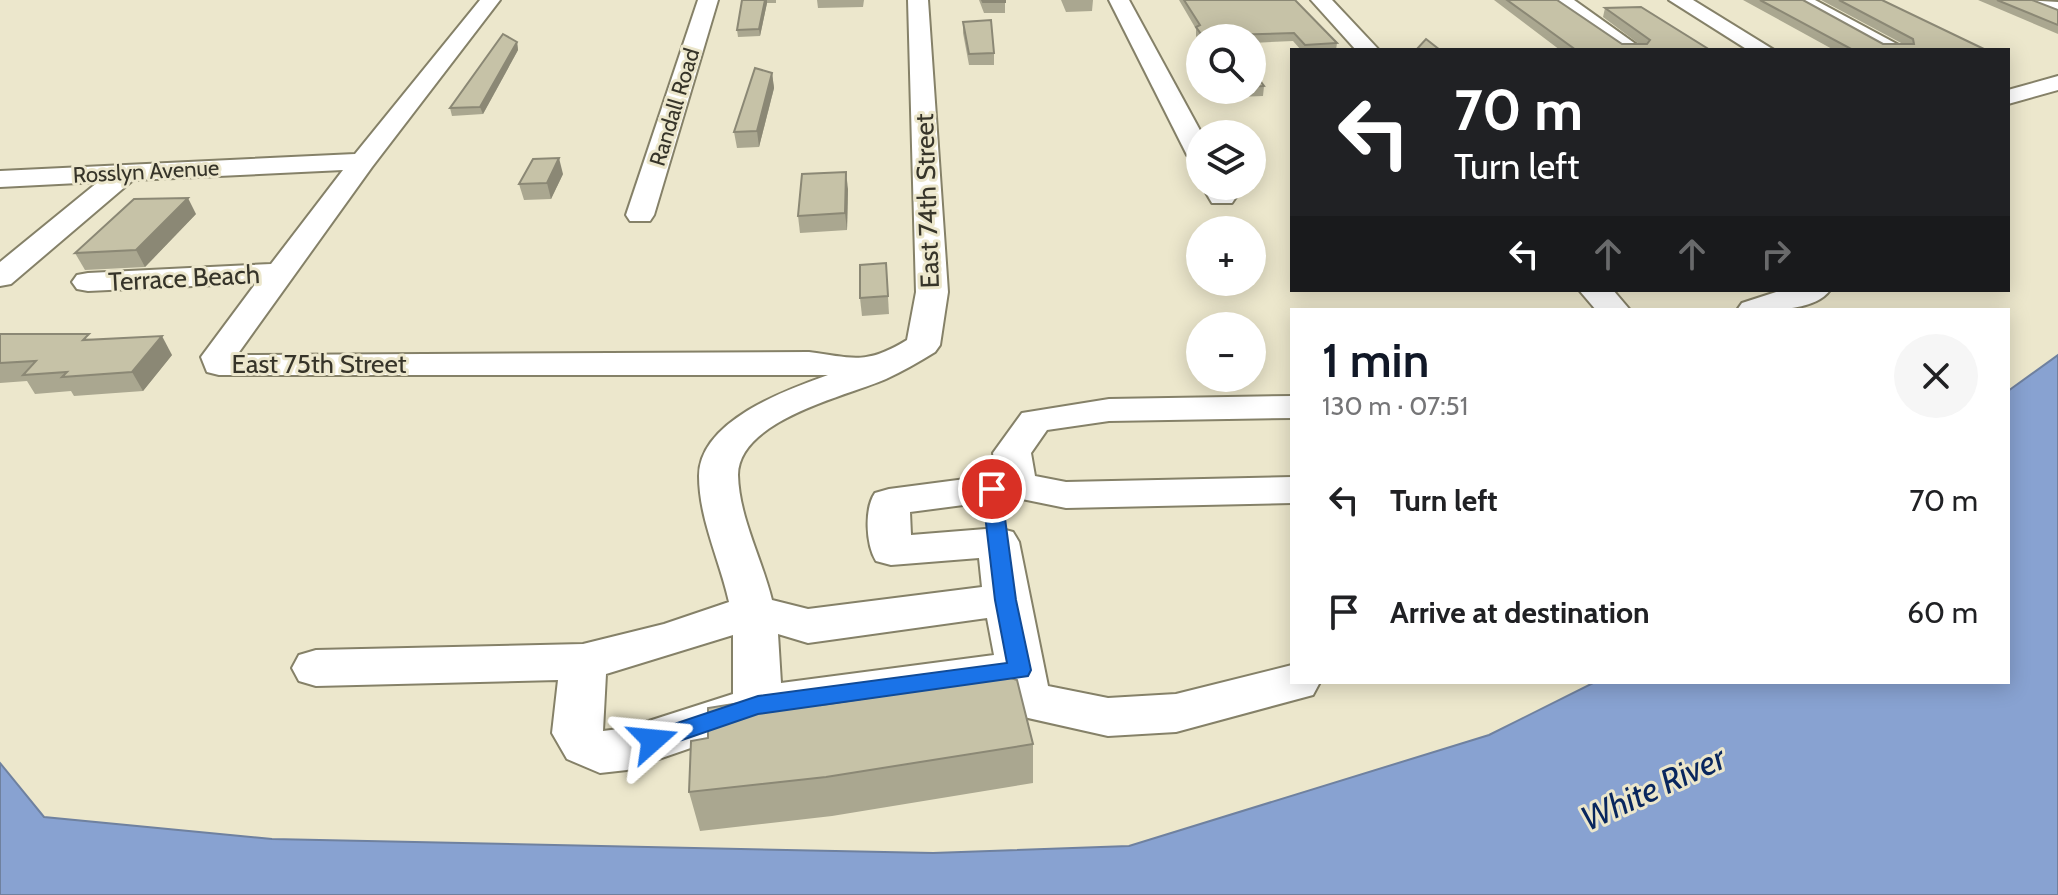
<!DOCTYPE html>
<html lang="en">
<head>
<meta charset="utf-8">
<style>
	:root { --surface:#fff; --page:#f6f6f6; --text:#202124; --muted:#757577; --accent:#111827 }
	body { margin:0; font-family:Cabin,sans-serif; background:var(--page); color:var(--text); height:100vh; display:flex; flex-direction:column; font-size:30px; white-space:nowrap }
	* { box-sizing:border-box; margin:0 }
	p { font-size:26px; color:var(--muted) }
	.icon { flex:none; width:44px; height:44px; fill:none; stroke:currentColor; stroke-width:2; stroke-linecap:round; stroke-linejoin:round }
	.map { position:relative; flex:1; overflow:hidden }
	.side { position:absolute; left:1290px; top:308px; width:720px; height:376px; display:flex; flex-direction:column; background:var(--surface); border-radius:0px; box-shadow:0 4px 20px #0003 }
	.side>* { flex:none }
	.guide { position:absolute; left:1290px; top:48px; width:720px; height:244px; border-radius:0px; box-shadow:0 4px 20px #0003; background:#202124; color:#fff; overflow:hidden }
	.fabs { position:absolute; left:1186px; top:24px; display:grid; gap:16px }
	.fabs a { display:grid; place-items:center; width:80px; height:80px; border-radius:50%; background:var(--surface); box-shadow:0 4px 20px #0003; font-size:40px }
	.pin { position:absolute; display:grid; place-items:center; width:68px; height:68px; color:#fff; margin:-34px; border:4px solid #fff; border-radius:50%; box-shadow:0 2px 8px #0007 }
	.me { position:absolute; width:88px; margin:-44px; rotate:72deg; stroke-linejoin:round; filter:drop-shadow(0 0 6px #0008) }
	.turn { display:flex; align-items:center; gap:28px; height:168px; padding:0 32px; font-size:36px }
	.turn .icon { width:104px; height:104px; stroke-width:2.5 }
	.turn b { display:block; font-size:56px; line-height:68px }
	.lanes { display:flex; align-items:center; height:76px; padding:0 32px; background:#0003; justify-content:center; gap:40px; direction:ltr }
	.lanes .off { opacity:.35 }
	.round { display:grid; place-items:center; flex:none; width:84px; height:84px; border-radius:42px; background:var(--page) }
	.summary { display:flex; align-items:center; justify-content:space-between; height:136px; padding:0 32px }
	h1 { font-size:48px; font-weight:600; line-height:60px; color:var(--accent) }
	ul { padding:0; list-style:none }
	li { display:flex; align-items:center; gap:24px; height:112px; padding:0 32px }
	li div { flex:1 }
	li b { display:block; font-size:30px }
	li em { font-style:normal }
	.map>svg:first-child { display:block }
</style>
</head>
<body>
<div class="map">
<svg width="2058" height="895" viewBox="0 0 2058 895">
	<rect width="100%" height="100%" fill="#ece7cc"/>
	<polygon fill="#88a2d1" stroke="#6f819f" stroke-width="2" points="2058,355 2058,895 0,895 0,763 44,817 272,839 933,853 1129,846 1489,735 1595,682 2008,682 2008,391"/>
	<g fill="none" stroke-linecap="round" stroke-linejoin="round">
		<defs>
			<g id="minor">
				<path d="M480 0H500L372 167 237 355 809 352C854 358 866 365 907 340L916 292 908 0H928L948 292 940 345 935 352C919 362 903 371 886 379 847 396 738 420 738 475 739 517 762 559 772 600L808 609 982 587 979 558 891 565 876 561C866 545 864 509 875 493L889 489 996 475 993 453 1022 413 1109 399 1292 396V418L1109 421 1047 430 1031 453 1035 476 1066 482 1292 477V503L1066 508 1017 498 910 512 911 535 998 528 1013 532 1019 542 1048 686 1108 698 1176 694 1292 665V682H1320L1313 695 1176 732 1108 736 1010 714 1001 691 760 724 627 770 600 773 567 759 552 733 558 680 316 686 299 681 292 668 299 655 316 650 583 644 664 624 729 602C720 561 699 519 699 476 699 421 786 390 828 375H219L207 372 201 357 256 283 88 291 77 289 72 282 77 275 88 273 271 264 343 170 133 180 11 284 0 286V262L98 182 0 187V171L355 154ZM987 618 994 655 781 683 778 634 808 643ZM733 635V694L627 728 603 731 606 674Z"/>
				<polygon points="698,0 718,0 654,215 650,221 630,221 626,215"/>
				<polygon points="1109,0 1129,0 1202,134 1200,163 1187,155"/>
				<polygon points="1311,0 1332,0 1379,50 1356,50"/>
				<polygon points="1551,0 1574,0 1644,50 1619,50"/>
				<polygon points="1669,0 1693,0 1774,50 1748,50"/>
				<polygon points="1790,0 1815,0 1908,50 1881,50"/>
				<polygon points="2026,0 2058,2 2058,15 2029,4"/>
				<polygon points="2058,76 2058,90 2008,104 2008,90"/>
				<polygon points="1202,186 1230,186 1236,197 1232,203 1212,203"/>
				<polygon points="1579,290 1613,290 1630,310 1596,310"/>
				<path d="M1782 290H1830C1814 313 1762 310 1737 310L1742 303Z"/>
			</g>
		</defs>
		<use href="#minor" stroke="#858168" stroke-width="4"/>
		<use href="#minor" fill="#fff" fill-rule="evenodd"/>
	</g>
	<g fill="#aaa790">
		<polygon points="742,0 776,0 776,3 767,3 760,36 738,37 737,30"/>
		<polygon points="817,0 864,0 863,7 818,8"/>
		<polygon points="979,0 1005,0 1005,13 984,13"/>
		<polygon points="1061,0 1093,0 1092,11 1066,12"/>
		<polygon points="1179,0 1295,0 1337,43 1336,50 1301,50 1293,41 1252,43 1252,38 1200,38 1200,42 1196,36 1196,29"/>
		<polygon points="1494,0 1557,0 1622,44 1639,44 1603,17 1605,8 1710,50 1560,50"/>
		<polygon points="1743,0 1803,0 1883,44 1903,44 1821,0 1882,0 1986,50 1834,50"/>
		<polygon points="1978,0 2032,0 2058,10 2058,34"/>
		<polygon points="963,22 994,53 994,65 969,65 963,33"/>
		<polygon points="517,42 518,50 483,114 452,116 450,108"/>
		<polygon points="1252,70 1264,86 1263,96 1237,97 1233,90 1252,90"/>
		<polygon points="772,73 774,88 759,147 737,148 734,132"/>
		<polygon points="563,174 551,199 524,200 519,184"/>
		<polygon points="848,189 847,230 800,233 798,216"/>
		<polygon points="196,214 145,267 85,270 75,253"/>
		<polygon points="886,263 889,314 862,316 860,298"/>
		<polygon points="0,334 92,339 172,355 143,391 74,396 71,391 35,394 27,381 0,383"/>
		<polygon points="820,690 823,705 1033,744 1033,783 832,816 700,831 689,792 708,738"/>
	</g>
	<g fill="#8b8875">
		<polygon points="765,0 767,0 767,3 760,36 759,29"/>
		<polygon points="517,42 518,50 483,114 480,107"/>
		<polygon points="772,73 774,88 759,147 757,131"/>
		<polygon points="559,158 563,174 551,199 547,183"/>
		<polygon points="846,172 848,189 847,230 845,213"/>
		<polygon points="188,198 196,214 145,267 136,250"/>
		<polygon points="162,336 172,355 143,391 132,372"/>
	</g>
	<g fill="#c6c2a7" stroke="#8b8875" stroke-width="2">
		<polygon points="742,0 765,0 759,29 737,30"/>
		<polygon points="982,0 1005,0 1005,2 983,2"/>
		<polygon points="1184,0 1295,0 1337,43 1305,45 1294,33 1226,35 1228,38 1204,38 1196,27 1200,25"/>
		<polygon points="1507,0 1557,0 1622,44 1647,44 1650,40 1605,8 1641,7 1710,50 1576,50"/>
		<polygon points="1760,0 1803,0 1883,44 1914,44 1913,39 1839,0 1882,0 1986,50 1853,50"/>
		<polygon points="1997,0 2032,0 2058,10 2058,25"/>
		<polygon points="991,20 994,53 969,54 963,22"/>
		<polygon points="503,34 517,42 480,107 450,108"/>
		<polygon points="1426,39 1440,50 1416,50"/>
		<polygon points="755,68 772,73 757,131 734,132"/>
		<polygon points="1252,70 1264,86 1252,87"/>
		<polygon points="559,158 547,183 519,184 533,159"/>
		<polygon points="846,172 845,213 798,216 802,174"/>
		<polygon points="188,198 136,250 75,253 134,199"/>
		<polygon points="886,263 888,296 860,298 860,265"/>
		<polygon points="0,334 89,334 83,340 162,336 132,372 62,377 67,372 23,375 36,361 0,363"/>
		<polygon points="1008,677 1017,680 1033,744 826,777 689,792 691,741 708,738 708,708 820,690 821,705"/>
	</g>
	<polygon fill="#1a73e8" stroke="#114b97" stroke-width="2" points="992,482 1001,489 1016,600 1031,670 1028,676 758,714 653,750 644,747 641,740 644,734 758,696 1007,663 995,600 982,489"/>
	<g text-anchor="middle" stroke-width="6" stroke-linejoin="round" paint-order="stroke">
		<g font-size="22" fill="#363429" stroke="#ece7cc">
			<text transform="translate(674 107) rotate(-73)" y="8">Randall Road</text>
			<text transform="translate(146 171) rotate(-3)" y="8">Rosslyn Avenue</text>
		</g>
		<g font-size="26" fill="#363429" stroke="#ece7cc">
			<text transform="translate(927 201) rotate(-92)" y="9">East 74th Street</text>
			<text transform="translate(184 278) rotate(-3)" y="9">Terrace Beach</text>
			<text x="319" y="373">East 75th Street</text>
		</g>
		<g font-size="34" font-style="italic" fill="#08265d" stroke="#ece7cc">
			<text transform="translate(1653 788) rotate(-25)" y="12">White River</text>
		</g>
	</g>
</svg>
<div class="fabs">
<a><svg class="icon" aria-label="search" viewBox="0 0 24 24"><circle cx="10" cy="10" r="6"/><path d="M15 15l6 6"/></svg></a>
<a><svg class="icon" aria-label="layers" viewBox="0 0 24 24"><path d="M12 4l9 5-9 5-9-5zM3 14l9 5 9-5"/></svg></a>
<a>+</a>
<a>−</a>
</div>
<div class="pin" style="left:992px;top:489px;background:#d93025"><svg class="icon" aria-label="arrive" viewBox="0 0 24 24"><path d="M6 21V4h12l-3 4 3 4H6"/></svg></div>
<svg class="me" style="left:653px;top:740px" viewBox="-20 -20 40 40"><path d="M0-17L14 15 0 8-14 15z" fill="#1a73e8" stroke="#fff" stroke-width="4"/></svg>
<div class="guide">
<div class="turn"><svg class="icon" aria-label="left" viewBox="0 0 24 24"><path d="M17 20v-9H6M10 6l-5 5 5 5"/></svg><div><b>70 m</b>Turn left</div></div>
<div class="lanes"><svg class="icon" aria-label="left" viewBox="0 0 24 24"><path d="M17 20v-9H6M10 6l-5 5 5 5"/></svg><svg class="icon off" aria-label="ahead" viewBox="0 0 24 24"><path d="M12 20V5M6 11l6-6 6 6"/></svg><svg class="icon off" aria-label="ahead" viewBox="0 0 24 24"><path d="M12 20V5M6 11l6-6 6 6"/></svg><svg class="icon off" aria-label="right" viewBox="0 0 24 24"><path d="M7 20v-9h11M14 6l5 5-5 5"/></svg></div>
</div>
<section class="side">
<div class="summary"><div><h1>1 min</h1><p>130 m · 07:51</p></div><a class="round"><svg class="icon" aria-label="close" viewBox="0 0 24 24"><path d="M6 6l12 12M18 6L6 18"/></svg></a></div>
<ul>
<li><svg class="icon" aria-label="left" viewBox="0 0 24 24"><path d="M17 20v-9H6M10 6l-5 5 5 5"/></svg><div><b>Turn left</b></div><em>70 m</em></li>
<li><svg class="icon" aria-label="arrive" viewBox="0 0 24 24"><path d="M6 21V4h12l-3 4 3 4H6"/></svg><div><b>Arrive at destination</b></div><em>60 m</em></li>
</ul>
</section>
</div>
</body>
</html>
